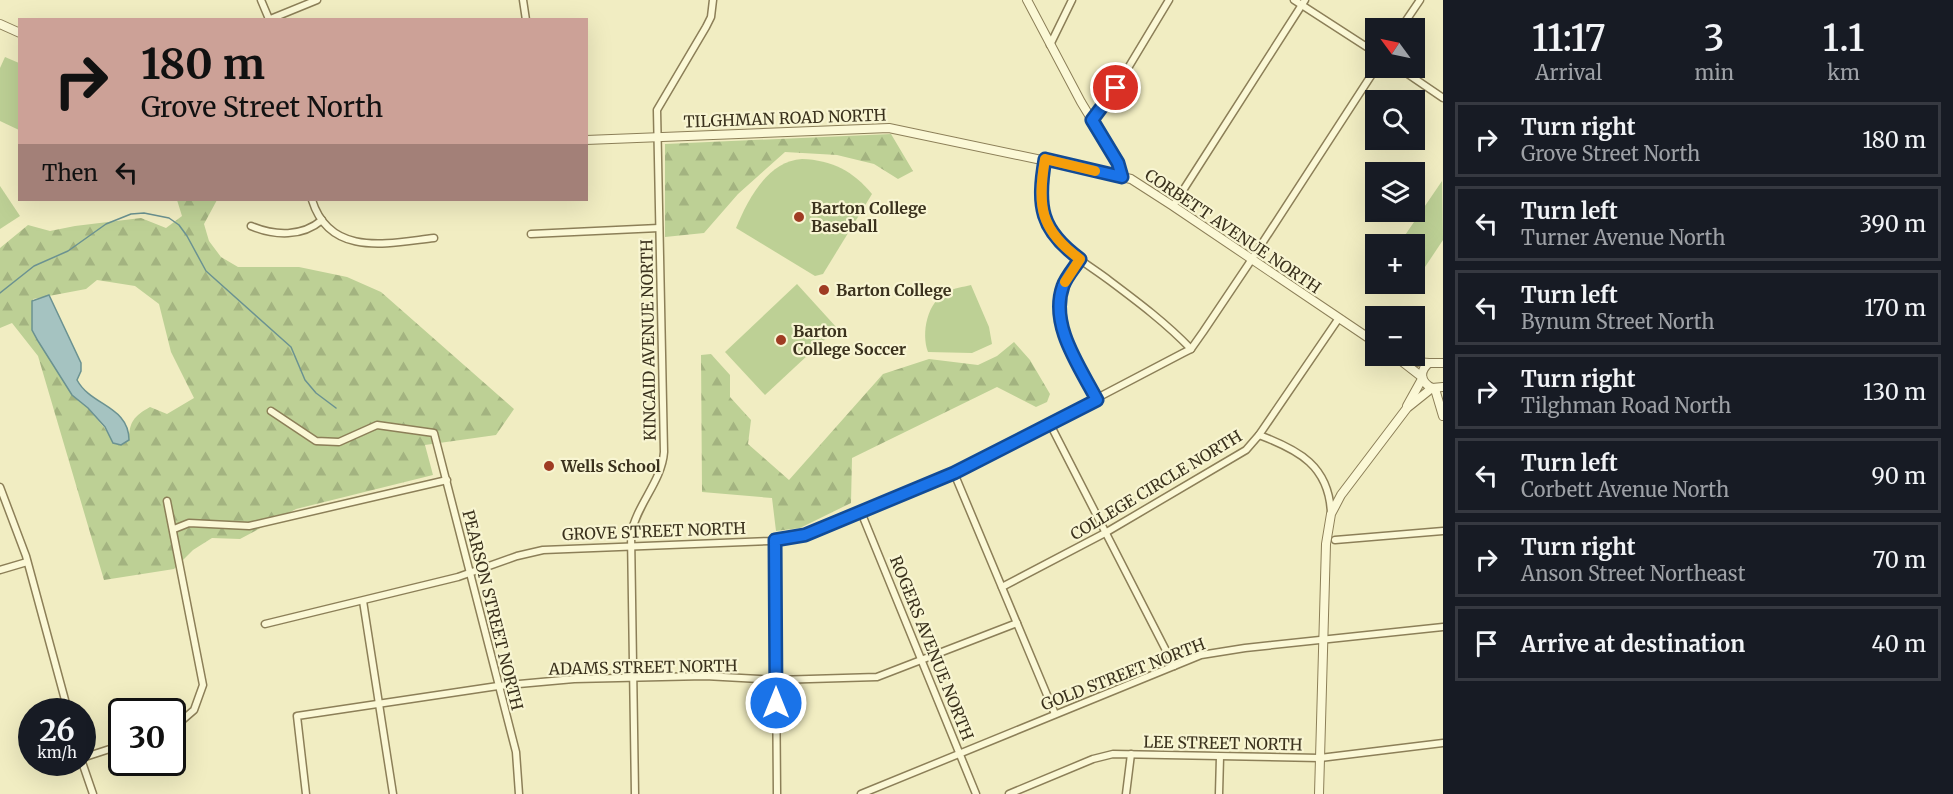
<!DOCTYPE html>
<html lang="en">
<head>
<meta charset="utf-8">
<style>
	:root { --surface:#171b24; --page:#20242c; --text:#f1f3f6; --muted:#9ea1a6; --line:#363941 }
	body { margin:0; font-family:Merriweather,serif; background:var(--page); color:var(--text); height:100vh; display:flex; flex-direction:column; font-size:22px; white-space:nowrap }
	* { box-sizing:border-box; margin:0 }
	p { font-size:20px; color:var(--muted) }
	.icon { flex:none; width:33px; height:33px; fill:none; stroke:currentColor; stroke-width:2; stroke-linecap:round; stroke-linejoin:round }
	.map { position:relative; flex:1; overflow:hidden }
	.panel { display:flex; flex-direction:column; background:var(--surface); width:510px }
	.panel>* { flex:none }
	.banner { position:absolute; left:18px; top:18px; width:570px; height:183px; border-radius:0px; box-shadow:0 6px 24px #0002; background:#cca197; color:#111; overflow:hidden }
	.needle { width:39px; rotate:303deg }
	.tools { position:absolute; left:1365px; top:18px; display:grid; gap:12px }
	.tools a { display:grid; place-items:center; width:60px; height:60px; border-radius:0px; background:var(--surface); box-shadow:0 6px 24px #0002; font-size:30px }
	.speed { position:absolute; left:18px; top:698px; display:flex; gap:12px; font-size:30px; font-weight:700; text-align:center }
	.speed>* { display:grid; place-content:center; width:78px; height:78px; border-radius:50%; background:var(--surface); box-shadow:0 6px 24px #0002; line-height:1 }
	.speed small { font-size:15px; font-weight:400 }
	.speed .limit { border:3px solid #111; border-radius:9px; background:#fff; color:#111 }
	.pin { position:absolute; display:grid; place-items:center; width:51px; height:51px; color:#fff; margin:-26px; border:3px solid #fff; border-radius:50%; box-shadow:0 2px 6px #0007 }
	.me { position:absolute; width:66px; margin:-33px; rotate:0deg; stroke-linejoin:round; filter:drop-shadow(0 0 4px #0008) }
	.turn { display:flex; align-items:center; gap:21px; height:126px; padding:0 24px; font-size:27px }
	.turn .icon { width:78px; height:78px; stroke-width:2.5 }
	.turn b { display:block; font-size:42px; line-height:51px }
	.then { display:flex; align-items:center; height:57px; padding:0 24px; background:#0003; gap:12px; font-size:22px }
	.eta { display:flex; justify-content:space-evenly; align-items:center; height:102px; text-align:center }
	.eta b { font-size:36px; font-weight:600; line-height:42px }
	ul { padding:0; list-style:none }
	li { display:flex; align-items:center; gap:18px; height:75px; margin:0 12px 9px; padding:0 12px; border:3px solid var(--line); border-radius:0px }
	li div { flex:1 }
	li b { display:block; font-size:22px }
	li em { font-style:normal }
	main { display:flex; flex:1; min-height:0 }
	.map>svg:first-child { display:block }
</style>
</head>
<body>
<main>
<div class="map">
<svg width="1443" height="794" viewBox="0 0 1443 794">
	<defs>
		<pattern id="forest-firs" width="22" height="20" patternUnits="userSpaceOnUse" patternTransform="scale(1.5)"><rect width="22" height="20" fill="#bdd095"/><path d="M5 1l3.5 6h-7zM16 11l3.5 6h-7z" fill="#a3b380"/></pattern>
	</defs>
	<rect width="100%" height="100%" fill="#f1edc2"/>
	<g fill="url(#forest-firs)" fill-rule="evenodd">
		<polygon points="891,134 913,171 898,179 874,164 837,155 785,152 738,194 704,233 665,237 665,144"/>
		<path d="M177 200H217L204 224 209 241 221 257 238 267H299L347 277 381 292 514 409 496 435 425 445 433 475 296 509 240 539 212 538 193 550 174 569 104 580 38 356 12 323 0 328V248L28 225 50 231 75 226 141 218 166 228 182 216ZM97 280 135 286 159 304 171 352 194 398 167 414 150 407C134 416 129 422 129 440L110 435 88 408 72 395 32 330 33 299 86 289Z"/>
		<polygon points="1014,342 1030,360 1050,394 1047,402 1036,407 997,387 852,458 851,503 800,528 776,531 772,498 702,492 701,355 711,354 730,375 730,397 751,420 748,444 789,480 883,374 929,359 978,365 997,356"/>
	</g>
	<g fill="#bdd095">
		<polygon points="5,57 19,63 19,130 0,121 0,68"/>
		<path d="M802 159C832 160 853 171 872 194L823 274 815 276 736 228C748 199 768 161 802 159Z"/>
		<polygon points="1442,181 1443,240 1425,267 1415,261 1414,244 1399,244"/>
		<polygon points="0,186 20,216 0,229"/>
		<polygon points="797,284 837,328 765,395 725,352"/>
		<path d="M971 285 989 327 992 344 972 353 928 352C921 333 927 302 947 292 954 288 963 287 971 285Z"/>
	</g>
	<path fill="#a5c3c1" stroke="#6b9291" stroke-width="1.5" d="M49 295 81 363V371L77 380C91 406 129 406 129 440L121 445 113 443 105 427 88 408 72 395 38 341 32 330V301Z"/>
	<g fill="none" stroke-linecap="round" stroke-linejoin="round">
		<polyline stroke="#6b9291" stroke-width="1.5" points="0,293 34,266 68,251 106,224 131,214 144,213 169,218 179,225 187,236 206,271 291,347 305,380 316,393 336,408"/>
		<defs>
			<g id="minor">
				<polyline points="261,0 269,19"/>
				<polyline points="523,0 526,20"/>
				<polyline points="1294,0 1376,53"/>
				<polyline points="268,20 317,0"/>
				<polyline points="1401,28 1420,0"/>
				<polyline points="1050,45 1072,0"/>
				<polyline points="1399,68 1443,98"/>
				<polyline points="1092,120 1116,88 1169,0"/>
				<path d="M1045 159C1041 180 1037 203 1046 223 1058 249 1088 264 1110 281 1138 302 1166 323 1191 349"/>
				<path d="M312 200C330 258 389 243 434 238"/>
				<polyline points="1173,206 1305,0"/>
				<path d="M251 226C275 236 302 237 322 220"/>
				<polyline points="531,234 659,228"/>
				<path d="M1080 259C1075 267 1066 277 1063 286 1049 325 1080 367 1097 400"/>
				<polyline points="271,411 316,441 339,442 377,425 434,433 516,752 519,794"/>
				<polyline points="1050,424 1174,666"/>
				<path d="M1259 435C1299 450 1329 466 1331 513"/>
				<polyline points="954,473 1055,714"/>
				<polyline points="0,487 26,556 68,711"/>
				<polyline points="167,501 203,685 194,710 172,729"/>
				<polyline points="861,512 976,794"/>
				<polyline points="174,529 189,523 249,526 447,480"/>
				<polyline points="775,540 777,794"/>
				<polyline points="1335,540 1443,531"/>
				<polyline points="0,570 27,562"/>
				<polyline points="1002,587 1105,533 1246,450 1259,435 1339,318"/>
				<polyline points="363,601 393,794"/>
				<polyline points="265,624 458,577 517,556 543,550 769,541 805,535 954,473 1183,353 1191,349 1203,332 1248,265 1376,68"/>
				<polyline points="82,758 122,745"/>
				<polyline points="82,762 93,794"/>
				<polyline points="306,794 297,716 498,686 574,679 705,676 776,680 877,677 1017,623"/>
				<path d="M635 794 631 534C637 504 662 481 664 452L657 110 706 27 711 17 713 0"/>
				<polyline points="861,794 1201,655 1245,648 1443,627"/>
				<polyline points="1009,794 1093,759 1113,754 1320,758 1443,743"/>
				<polyline points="1126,794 1131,754"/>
				<polyline points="1219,794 1220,757"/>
			</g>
			<g id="tertiary">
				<polyline points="1027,0 1081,102 1118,163 1122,177"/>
				<polyline points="0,24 20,33"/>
				<polyline points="586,140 889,128 1113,175 1131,179 1173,206 1376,343"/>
				<polyline points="1395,356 1422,377"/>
				<polyline points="1404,361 1429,363"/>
				<path d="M1443 363H1429C1419 371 1420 382 1432 388L1443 387"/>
				<polyline points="1435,389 1443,416"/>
				<polyline points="1407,406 1422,379"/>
				<polyline points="1319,794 1326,544 1331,514 1341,495 1407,408 1432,388"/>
			</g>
		</defs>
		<use href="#minor" stroke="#8c7f58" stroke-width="9"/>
		<use href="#tertiary" stroke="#8c7f58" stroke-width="10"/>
		<use href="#minor" stroke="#fbf8d6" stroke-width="6"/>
		<use href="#tertiary" stroke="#fbf8d6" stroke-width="8"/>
	</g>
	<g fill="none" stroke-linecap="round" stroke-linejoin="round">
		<defs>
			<path id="route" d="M776 703 775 540 805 535 954 473 1097 400C1080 367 1049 325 1063 286 1066 277 1075 267 1080 259 1040 230 1037 206 1045 159L1122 177 1118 163 1092 120 1116 88"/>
		</defs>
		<use href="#route" stroke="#114b97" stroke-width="15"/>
		<use href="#route" stroke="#1a73e8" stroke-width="10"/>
		<path stroke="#f59e0b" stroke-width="10" d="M1065 282 1080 259C1040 230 1037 206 1045 159L1095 171"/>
	</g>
	<g fill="#9f3c23" stroke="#f8f5d2" stroke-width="2">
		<circle cx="799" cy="217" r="6"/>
		<circle cx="824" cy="290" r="6"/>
		<circle cx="781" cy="340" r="6"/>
		<circle cx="549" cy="466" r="6"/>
	</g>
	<g text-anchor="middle" stroke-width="4.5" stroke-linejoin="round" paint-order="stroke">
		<g font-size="16" fill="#3b321d" stroke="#f8f5d2">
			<text transform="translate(785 118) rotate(-2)" y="6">TILGHMAN ROAD NORTH</text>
			<text transform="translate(1233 231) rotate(34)" y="6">CORBETT AVENUE NORTH</text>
			<text transform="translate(648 340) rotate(-91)" y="6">KINCAID AVENUE NORTH</text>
			<text transform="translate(1156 485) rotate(-31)" y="6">COLLEGE CIRCLE NORTH</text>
			<text transform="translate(654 531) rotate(-2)" y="6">GROVE STREET NORTH</text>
			<text transform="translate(493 610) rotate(76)" y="6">PEARSON STREET NORTH</text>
			<text transform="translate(932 648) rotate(68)" y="6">ROGERS AVENUE NORTH</text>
			<text transform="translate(643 667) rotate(-1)" y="6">ADAMS STREET NORTH</text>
			<text transform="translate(1123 674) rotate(-21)" y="6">GOLD STREET NORTH</text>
			<text transform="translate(1223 743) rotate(1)" y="6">LEE STREET NORTH</text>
		</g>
		<g font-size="16" font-weight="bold" fill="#3b321d" stroke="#f8f5d2" text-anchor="start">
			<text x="811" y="214">Barton College<tspan x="811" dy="18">Baseball</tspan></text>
			<text x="836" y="296">Barton College</text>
			<text x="793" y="337">Barton<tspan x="793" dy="18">College Soccer</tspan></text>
			<text x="561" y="472">Wells School</text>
		</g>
	</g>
</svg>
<div class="tools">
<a><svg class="needle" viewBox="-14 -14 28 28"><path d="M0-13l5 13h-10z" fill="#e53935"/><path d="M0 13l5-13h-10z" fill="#9ea1a6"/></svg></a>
<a><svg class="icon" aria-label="search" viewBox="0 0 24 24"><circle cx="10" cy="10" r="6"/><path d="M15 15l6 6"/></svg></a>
<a><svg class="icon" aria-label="layers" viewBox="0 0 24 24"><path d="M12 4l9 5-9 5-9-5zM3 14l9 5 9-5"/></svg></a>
<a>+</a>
<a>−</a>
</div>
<div class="speed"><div>26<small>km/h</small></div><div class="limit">30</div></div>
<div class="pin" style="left:1116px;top:88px;background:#d93025"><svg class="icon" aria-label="arrive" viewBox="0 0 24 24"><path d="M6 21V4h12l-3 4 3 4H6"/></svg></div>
<svg class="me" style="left:776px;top:703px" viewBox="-20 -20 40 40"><circle r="17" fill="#1a73e8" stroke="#fff" stroke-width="3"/><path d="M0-11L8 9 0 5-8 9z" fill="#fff"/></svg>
<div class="banner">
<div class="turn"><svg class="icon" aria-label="right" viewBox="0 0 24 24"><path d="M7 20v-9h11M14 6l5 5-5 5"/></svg><div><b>180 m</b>Grove Street North</div></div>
<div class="then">Then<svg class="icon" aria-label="left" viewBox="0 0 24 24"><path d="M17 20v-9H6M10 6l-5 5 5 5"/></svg></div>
</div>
</div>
<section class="panel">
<div class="eta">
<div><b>11:17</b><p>Arrival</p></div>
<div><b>3</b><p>min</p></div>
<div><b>1.1</b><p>km</p></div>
</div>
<ul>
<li><svg class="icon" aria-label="right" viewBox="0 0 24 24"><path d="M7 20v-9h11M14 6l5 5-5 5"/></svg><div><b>Turn right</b><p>Grove Street North</p></div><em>180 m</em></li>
<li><svg class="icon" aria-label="left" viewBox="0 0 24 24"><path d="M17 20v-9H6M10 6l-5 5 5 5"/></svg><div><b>Turn left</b><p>Turner Avenue North</p></div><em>390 m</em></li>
<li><svg class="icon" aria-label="left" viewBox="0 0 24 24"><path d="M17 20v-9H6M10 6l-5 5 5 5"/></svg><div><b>Turn left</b><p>Bynum Street North</p></div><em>170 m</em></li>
<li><svg class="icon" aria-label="right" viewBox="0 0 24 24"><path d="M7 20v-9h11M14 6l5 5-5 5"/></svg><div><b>Turn right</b><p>Tilghman Road North</p></div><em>130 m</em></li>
<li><svg class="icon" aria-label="left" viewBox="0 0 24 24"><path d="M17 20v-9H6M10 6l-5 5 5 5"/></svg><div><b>Turn left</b><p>Corbett Avenue North</p></div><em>90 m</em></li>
<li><svg class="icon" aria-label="right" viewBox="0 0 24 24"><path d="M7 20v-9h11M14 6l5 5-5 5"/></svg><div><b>Turn right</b><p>Anson Street Northeast</p></div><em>70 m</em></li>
<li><svg class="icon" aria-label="arrive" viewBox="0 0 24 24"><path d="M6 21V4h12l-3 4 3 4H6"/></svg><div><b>Arrive at destination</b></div><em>40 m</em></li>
</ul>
</section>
</main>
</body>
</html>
